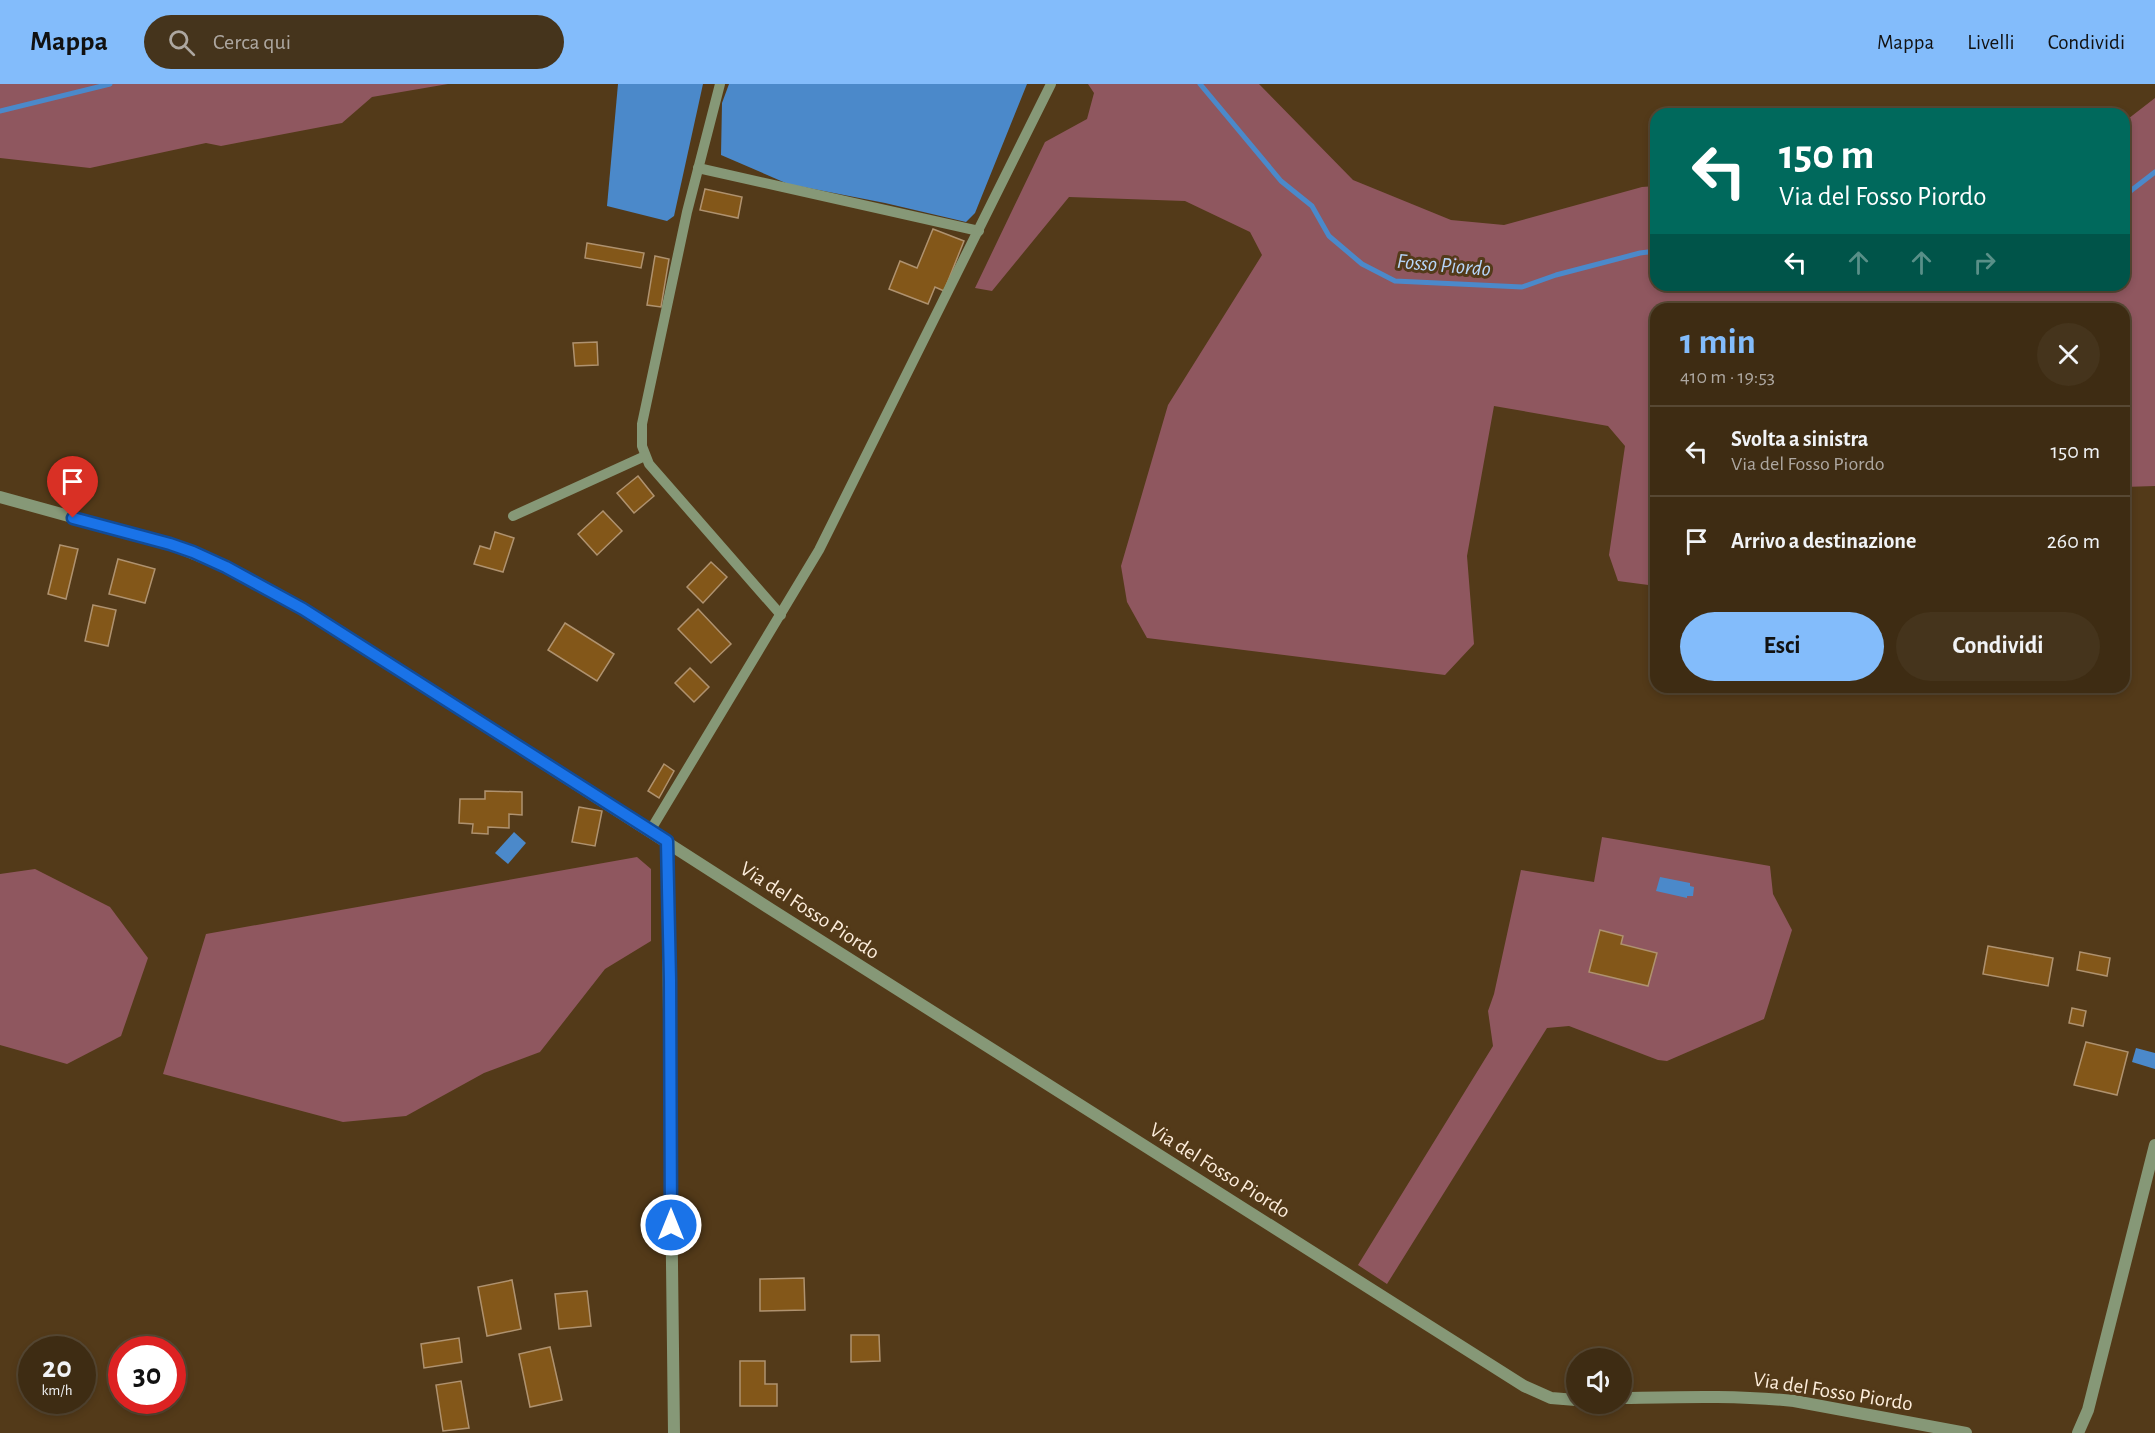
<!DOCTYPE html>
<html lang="it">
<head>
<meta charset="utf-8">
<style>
	:root { --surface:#3e2c13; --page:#45341c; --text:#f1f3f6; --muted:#ada7a0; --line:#574833; --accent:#83bcfb }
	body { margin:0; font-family:"Alegreya Sans",sans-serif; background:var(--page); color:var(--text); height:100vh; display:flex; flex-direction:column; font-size:22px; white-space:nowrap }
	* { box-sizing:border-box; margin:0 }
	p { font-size:20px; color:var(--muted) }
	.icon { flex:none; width:33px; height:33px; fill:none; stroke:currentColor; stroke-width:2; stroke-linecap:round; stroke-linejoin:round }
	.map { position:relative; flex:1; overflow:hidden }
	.drawer { position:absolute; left:1650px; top:219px; width:480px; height:390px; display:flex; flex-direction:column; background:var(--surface); border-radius:18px; box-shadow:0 3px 9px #0003,0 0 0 2px var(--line) }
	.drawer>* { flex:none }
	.top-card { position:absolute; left:1650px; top:24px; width:480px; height:183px; border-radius:18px; box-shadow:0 3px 9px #0003,0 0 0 2px var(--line); background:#00695c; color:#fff; overflow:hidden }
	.controls { position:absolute; left:1566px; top:1264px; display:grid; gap:12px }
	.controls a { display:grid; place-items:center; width:66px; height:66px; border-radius:50%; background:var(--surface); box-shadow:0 3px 9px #0003,0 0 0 2px var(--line); font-size:30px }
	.speed { position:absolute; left:18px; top:1252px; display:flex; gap:12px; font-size:30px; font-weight:700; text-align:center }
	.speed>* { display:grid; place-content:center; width:78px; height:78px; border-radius:50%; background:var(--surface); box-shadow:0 3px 9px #0003,0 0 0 2px var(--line); line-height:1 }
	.speed small { font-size:15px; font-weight:400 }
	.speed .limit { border:9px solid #d22; background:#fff; color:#111 }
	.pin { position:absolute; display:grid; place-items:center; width:51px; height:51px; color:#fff; margin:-62px -26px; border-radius:50% 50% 50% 0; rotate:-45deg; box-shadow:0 0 6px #0007 }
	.pin .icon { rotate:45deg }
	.me { position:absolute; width:66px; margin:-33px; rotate:0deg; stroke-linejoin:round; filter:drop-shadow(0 0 4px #0008) }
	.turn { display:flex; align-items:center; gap:21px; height:126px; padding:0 30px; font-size:27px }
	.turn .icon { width:78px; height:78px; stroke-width:2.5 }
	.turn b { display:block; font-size:42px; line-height:51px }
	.lanes { display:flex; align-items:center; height:57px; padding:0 30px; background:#0003; justify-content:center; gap:30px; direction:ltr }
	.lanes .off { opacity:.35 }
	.round { display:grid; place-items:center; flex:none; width:63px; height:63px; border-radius:32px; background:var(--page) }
	.headline { display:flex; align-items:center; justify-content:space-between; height:102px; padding:0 30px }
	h1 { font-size:36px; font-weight:600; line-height:45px; color:var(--accent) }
	.cta { display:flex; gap:12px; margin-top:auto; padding:12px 30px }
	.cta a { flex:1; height:69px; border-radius:36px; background:var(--accent); color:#111; font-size:24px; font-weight:600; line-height:69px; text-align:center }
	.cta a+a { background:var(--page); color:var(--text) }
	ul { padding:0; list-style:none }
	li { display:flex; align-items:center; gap:18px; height:90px; padding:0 30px; border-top:2px solid var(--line) }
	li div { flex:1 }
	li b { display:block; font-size:22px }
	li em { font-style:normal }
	header { display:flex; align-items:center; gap:36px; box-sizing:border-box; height:84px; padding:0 30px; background:var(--accent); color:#111 }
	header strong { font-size:28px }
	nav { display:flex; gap:33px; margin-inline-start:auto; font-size:21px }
	.search { width:420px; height:54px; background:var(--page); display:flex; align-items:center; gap:15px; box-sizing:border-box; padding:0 21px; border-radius:33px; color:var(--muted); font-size:22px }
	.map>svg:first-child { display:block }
</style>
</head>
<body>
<header>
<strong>Mappa</strong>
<div class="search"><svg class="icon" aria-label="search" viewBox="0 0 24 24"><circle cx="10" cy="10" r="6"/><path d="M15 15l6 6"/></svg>Cerca qui</div>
<nav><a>Mappa</a><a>Livelli</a><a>Condividi</a></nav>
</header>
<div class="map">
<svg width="2155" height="1349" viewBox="0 0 2155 1349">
	<rect width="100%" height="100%" fill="#533a19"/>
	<g fill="#8f575f">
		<polygon points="0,0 448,0 372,13 342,39 221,62 206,59 90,84 0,74"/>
		<polygon points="1088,0 1259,0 1353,96 1451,136 1504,141 1642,103 1656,102 1656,201 2124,201 2124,38 2155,14 2155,402 2124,403 2124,225 1656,225 1656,502 1618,497 1609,471 1625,362 1608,342 1494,322 1467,472 1474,560 1445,591 1147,554 1127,518 1121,482 1168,321 1262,171 1250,148 1185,117 1069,113 992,207 975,204 1045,58 1087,35 1094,9"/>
		<polygon points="1602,753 1770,782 1773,810 1792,846 1764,935 1667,977 1658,976 1569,942 1547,944 1387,1200 1358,1181 1493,962 1488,927 1494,910 1521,786 1594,798"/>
		<polygon points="637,773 651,785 651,857 605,885 540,968 484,989 406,1032 343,1038 163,990 206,850"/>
		<polygon points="35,785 110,823 148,874 121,952 67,980 0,961 0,790"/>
	</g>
	<g fill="#4b89ca">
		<polygon points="618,0 703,0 674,132 667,137 607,122"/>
		<polygon points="729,0 1027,0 975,129 966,138 885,119 788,100 721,71 722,19"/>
		<polygon points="514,748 526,759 508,780 495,769"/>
		<polygon points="1660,793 1690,799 1690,802 1694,803 1693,812 1687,812 1687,814 1656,807"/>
		<polygon points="2136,964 2155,969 2155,985 2132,978"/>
	</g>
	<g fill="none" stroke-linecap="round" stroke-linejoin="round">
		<g stroke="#4b89ca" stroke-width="5">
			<polyline points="1200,0 1281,97 1312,122 1329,152 1362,180 1395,197 1522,203 1556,191 1640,169 1656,167"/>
			<polyline points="0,27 110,0"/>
			<polyline points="2124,112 2155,88"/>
		</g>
	</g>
	<g fill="#835719" stroke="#af926f" stroke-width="1.5">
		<polygon points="705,105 742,113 738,134 700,126"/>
		<polygon points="933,145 964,157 944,207 935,203 928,220 889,205 900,177 917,184"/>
		<polygon points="587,159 644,169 641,184 585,174"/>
		<polygon points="655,172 669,175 661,223 647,221"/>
		<polygon points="597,258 598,281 575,282 573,259"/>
		<polygon points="638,392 654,412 634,429 617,409"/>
		<polygon points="603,427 622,447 597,471 578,450"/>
		<polygon points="495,448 514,454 503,488 474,480 480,462 490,465"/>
		<polygon points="60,461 78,465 66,515 48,510"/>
		<polygon points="118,475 155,485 145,519 109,510"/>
		<polygon points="711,478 727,493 703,519 687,503"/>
		<polygon points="93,521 116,526 108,562 85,557"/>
		<polygon points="698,525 731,560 711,579 678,545"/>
		<polygon points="565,539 614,570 597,597 548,566"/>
		<polygon points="690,584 709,603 694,618 675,599"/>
		<polygon points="664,680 674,687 659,714 648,707"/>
		<polygon points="485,707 522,708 522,731 509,730 509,744 488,743 488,750 472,749 473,740 459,739 460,715 485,715"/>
		<polygon points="579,723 602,727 595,762 572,758"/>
		<polygon points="1600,846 1623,852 1621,860 1657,869 1648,902 1589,888"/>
		<polygon points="1988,862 2053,874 2048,902 1983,890"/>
		<polygon points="2080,868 2110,874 2107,892 2077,886"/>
		<polygon points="2072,924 2086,927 2083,942 2069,939"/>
		<polygon points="2086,958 2128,968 2117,1011 2074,1001"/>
		<polygon points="804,1194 805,1226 760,1227 760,1195"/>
		<polygon points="512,1196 521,1245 487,1252 478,1203"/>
		<polygon points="587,1207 591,1242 559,1245 555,1210"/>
		<polygon points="851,1251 879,1251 880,1277 851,1278"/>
		<polygon points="459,1254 462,1278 424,1284 421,1260"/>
		<polygon points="550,1263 562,1316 530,1323 519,1270"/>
		<polygon points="740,1277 765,1277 765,1300 777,1300 777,1322 740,1322"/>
		<polygon points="461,1297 469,1344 443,1347 436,1301"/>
	</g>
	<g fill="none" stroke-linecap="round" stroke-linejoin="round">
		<g stroke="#869877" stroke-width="10">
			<polyline points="720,0 687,128 642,340 642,362 649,380 781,531"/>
			<polyline points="698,84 979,147"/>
			<polyline points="513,432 645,372"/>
			<polyline points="650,747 819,466 1051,0"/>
		</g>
		<g stroke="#869877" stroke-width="12">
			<polyline points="0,413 170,460 226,483 303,525 772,826 1524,1302 1551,1314 1576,1316"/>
			<polyline points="667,757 674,1349"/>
			<path d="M1622 1314C1679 1313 1736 1311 1794 1317L1966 1349"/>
			<polyline points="2078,1349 2088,1326 2155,1061"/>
		</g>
	</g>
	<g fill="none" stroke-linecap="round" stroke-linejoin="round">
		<defs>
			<polyline id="route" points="73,434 170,460 193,468 226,483 303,525 667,757 670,896 671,1141"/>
		</defs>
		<use href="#route" stroke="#114b97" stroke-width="15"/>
		<use href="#route" stroke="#1a73e8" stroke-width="10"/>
	</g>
	<g text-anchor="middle" stroke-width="6" stroke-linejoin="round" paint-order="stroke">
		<g font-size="21" fill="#fdeddb" stroke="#533a19">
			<text transform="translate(810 826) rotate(33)" y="7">Via del Fosso Piordo</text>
			<text transform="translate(1220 1086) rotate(32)" y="7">Via del Fosso Piordo</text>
			<text transform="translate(1833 1307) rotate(9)" y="7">Via del Fosso Piordo</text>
		</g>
		<g font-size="22" font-style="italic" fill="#b7d6f9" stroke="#533a19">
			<text transform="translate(1444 180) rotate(5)" y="8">Fosso Piordo</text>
		</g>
	</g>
</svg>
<div class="controls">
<a><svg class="icon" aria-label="sound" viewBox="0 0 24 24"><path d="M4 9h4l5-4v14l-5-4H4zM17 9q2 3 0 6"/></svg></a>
</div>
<div class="speed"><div>20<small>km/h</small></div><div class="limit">30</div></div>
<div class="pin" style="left:73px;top:434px;background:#d93025"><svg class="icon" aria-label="arrive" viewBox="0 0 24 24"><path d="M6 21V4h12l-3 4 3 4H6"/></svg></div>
<svg class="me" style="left:671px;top:1141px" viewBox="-20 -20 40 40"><circle r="17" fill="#1a73e8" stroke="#fff" stroke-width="3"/><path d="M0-11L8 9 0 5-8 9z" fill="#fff"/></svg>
<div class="top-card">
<div class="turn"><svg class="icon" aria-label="left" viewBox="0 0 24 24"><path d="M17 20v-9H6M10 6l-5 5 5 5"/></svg><div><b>150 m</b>Via del Fosso Piordo</div></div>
<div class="lanes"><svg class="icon" aria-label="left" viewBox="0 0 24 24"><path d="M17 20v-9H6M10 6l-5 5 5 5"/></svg><svg class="icon off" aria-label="ahead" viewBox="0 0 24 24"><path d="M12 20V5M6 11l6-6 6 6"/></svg><svg class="icon off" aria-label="ahead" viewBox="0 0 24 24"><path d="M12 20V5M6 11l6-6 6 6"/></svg><svg class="icon off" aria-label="right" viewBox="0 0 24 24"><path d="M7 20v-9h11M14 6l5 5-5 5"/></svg></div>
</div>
<section class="drawer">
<div class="headline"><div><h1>1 min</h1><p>410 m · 19:53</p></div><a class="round"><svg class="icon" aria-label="close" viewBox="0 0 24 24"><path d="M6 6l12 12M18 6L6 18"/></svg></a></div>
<ul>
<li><svg class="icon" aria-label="left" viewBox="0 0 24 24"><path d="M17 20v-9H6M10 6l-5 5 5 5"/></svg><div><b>Svolta a sinistra</b><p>Via del Fosso Piordo</p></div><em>150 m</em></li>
<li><svg class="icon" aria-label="arrive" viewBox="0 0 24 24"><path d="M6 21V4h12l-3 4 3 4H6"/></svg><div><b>Arrivo a destinazione</b></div><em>260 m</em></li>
</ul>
<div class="cta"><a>Esci</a><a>Condividi</a></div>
</section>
</div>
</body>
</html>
